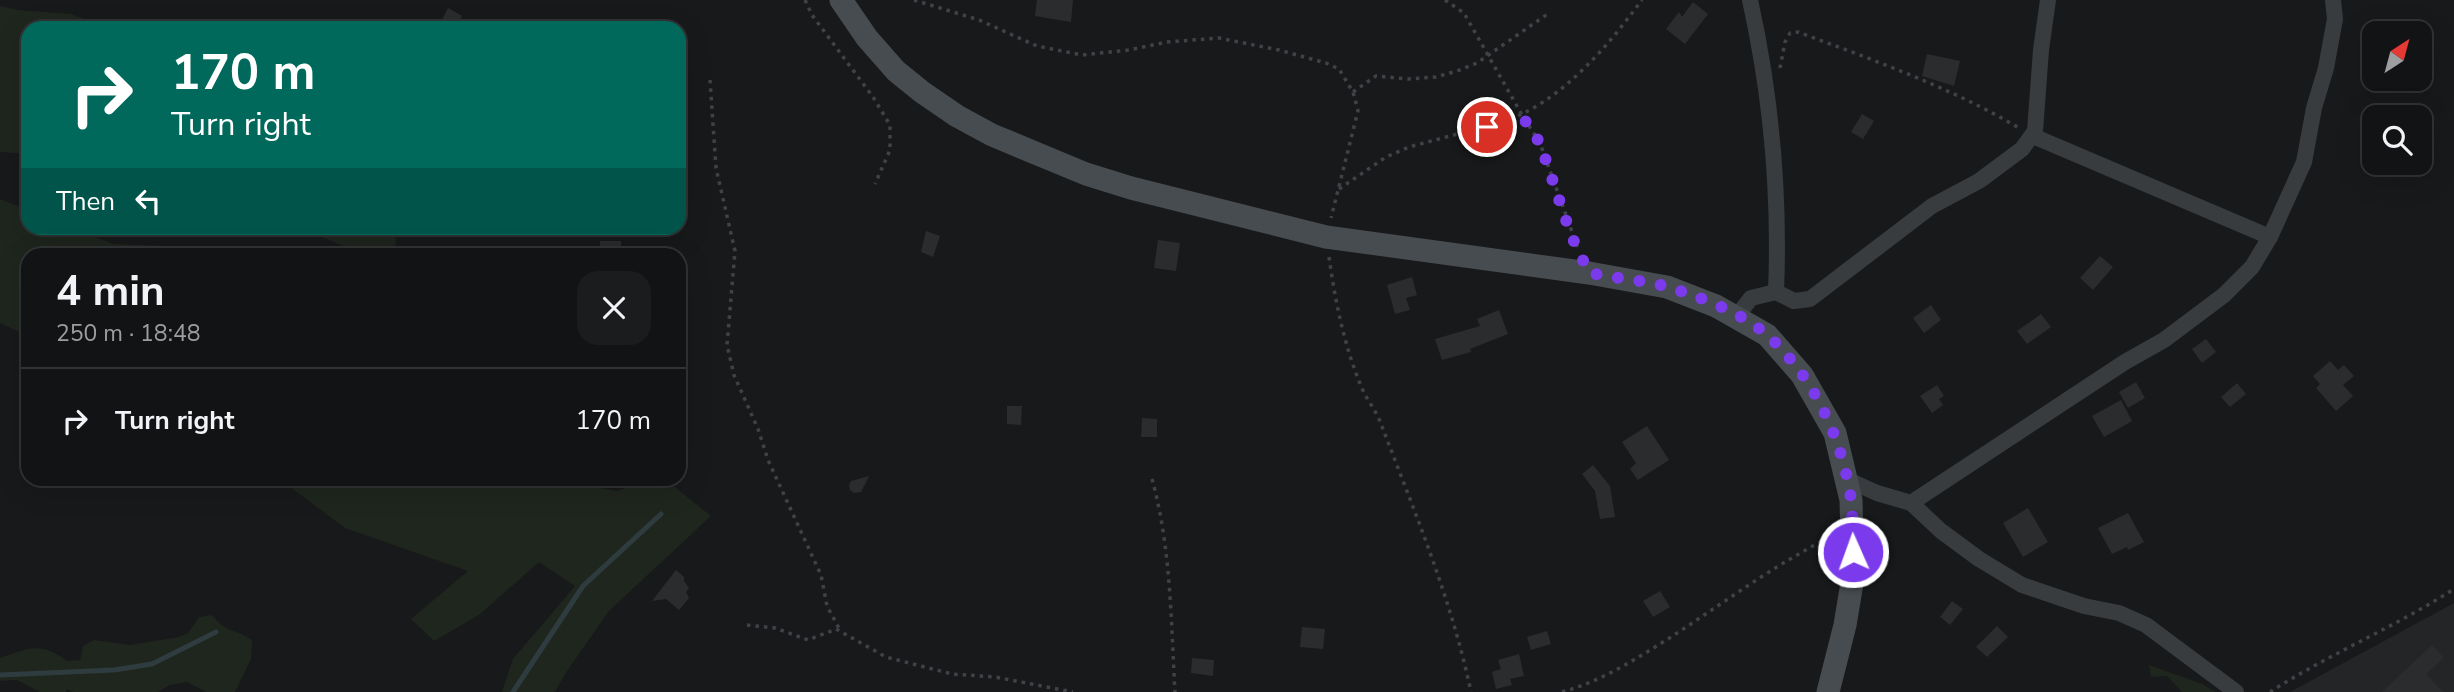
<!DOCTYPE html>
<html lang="en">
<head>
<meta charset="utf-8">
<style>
	:root { --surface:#121314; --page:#1b1c1d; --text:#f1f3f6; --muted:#9c9ea0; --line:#313234 }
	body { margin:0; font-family:"Nunito Sans",sans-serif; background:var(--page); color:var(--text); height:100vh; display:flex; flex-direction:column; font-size:26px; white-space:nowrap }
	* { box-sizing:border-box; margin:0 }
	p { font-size:23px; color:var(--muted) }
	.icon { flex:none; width:38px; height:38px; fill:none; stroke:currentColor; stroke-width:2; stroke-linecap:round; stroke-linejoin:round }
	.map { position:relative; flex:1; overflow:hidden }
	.drawer { position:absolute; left:21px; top:248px; width:665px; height:238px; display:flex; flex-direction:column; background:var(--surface); border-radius:21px; box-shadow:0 7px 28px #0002,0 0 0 2px var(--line) }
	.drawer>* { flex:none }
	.guide { position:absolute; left:21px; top:21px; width:665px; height:214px; border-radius:21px; box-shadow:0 7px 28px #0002,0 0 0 2px var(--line); background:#00695c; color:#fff; overflow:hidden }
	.needle { width:46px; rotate:36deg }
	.fabs { position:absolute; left:2362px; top:21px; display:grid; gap:14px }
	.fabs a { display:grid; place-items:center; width:70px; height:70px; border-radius:14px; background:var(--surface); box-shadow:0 7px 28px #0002,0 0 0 2px var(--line); font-size:35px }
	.pin { position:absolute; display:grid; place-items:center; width:60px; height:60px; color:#fff; margin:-30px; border:4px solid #fff; border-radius:50%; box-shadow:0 2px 7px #0007 }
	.me { position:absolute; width:77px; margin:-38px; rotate:358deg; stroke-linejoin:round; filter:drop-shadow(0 0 5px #0008) }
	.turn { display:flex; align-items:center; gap:24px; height:147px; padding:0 35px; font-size:32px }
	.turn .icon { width:91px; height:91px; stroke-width:2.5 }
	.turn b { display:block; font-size:49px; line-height:60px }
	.then { display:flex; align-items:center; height:66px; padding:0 35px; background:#0003; gap:14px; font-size:26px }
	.round { display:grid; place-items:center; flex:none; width:74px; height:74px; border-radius:21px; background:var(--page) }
	.overview { display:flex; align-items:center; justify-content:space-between; height:119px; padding:0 35px }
	h1 { font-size:42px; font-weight:700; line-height:52px }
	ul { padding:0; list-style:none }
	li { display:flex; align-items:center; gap:21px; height:105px; padding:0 35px; border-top:2px solid var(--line) }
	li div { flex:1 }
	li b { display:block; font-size:26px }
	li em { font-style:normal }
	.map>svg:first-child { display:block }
</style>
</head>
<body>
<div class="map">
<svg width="2454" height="692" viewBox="0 0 2454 692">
	<rect width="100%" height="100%" fill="#18191a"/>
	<polygon fill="#242527" points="2454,603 2454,692 2290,692"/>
	<g fill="#1f261e">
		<polygon points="0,6 18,10 71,14 109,28 28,28 28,154 0,152"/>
		<polygon points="0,199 28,210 28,228 72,228 114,244 188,247 190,255 28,256 28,336 0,323"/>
		<polygon points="299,228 395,228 396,245 375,255 366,255"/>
		<polygon points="281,480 572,480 575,483 616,491 652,480 666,480 711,516 609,611 567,671 555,692 502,692 513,659 575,586 539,562 479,615 434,641 411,619 468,571 345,528"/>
		<path d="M212 615C226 633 234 628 252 640L251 659 235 692H206L187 682 170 685 158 692H73L67 689 66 692H40L17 680 0 681V658C28 648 41 641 67 661L80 660 83 646 94 640 130 645 179 637 188 633 199 617Z"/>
		<polygon points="2149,665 2202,684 2216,692 2182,692 2167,676 2151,677"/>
	</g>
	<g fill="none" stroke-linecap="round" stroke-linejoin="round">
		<g stroke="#2e3c3f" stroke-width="5">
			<polyline points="0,675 114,670 152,664 216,632"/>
			<polyline points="513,692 583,586 661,514"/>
		</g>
	</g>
	<g fill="#2b2c2e">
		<polygon points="1037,0 1073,0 1071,22 1035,16"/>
		<polygon points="1693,2 1708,14 1685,44 1666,29 1679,12 1682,17"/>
		<polygon points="448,8 462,16 456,28 449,28 440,24"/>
		<polygon points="1927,54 1960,61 1954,86 1922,76"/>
		<polygon points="1862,114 1874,121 1863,139 1851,132"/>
		<polygon points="926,231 940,236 933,257 921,252"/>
		<polygon points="1158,240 1180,243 1176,271 1154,268"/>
		<rect x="600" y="241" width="21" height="15"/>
		<polygon points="2100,256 2113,267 2093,290 2080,278"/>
		<polygon points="1412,277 1417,295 1406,298 1410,310 1395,314 1387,285"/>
		<polygon points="1931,305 1941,320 1924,333 1913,318"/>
		<polygon points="1499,310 1508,334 1470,349 1471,352 1442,360 1435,339 1480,326 1477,319"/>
		<polygon points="2041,314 2051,327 2027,344 2017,331"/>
		<polygon points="2206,339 2216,352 2202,363 2192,349"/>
		<polygon points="2330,361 2338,370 2344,365 2354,376 2343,385 2353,396 2336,411 2316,388 2320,384 2313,376"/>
		<polygon points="2136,382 2145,398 2128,408 2119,392"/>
		<polygon points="2237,383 2246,394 2230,407 2221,397"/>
		<polygon points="1937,385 1944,396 1939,399 1943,405 1932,413 1920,396"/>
		<polygon points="2121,400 2132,421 2104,437 2092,416"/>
		<polygon points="1007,406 1022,406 1021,425 1007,424"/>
		<polygon points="1142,418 1157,419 1157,437 1141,437"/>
		<polygon points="1647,426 1669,460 1638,480 1630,469 1636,463 1622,442"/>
		<polygon points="1593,465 1610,486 1615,517 1600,519 1595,491 1582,474"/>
		<polygon points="869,476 861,492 854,493 850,490 849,485 851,481"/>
		<polygon points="2028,508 2048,542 2023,557 2003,523"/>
		<polygon points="2128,513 2144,542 2128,550 2127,547 2112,554 2098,528"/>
		<polygon points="676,570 684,577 684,581 689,588 686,592 689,598 679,610 666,599 652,601"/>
		<polygon points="1660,591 1670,607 1653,617 1643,601"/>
		<polygon points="1952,601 1963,609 1950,625 1940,617"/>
		<polygon points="1997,626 2008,637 1987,657 1976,647"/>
		<polygon points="1302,627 1325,629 1323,649 1300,647"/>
		<polygon points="1547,631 1551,644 1531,650 1527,637"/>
		<polygon points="2432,645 2444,658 2426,674 2443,692 2382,692"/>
		<polygon points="1519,654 1524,676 1510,679 1512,685 1496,689 1492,672 1501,669 1498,660"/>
		<polygon points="1192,658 1214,660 1213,676 1191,673"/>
	</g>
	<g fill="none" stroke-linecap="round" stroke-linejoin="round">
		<g stroke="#3f4347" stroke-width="3.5" stroke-dasharray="3.5 5" stroke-linecap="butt">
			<polyline points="805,0 812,15 873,97 890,125 890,150 875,184"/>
			<polyline points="914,0 979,20 1037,46 1082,55 1129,50 1167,42 1219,38 1279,50 1326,63 1339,69 1353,92 1358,111 1331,218"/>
			<polyline points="1445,0 1464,13 1522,115 1540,143 1579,251"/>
			<path d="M1780 68 1785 42 1790 33 1798 32C1873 60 1950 87 2019 128"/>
			<polyline points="710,80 716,168 735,251 727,345 734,375 758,429 768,460 821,575 827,606 841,632"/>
			<polyline points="1353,92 1376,76 1408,79 1436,77 1457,71 1477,63 1549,13"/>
			<path d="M1339 189 1386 157 1409 147 1506 121C1564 99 1606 48 1642 0"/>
			<path d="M1329 257C1335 300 1344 345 1361 386 1366 399 1376 410 1381 424 1414 510 1452 601 1471 692"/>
			<path d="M1152 479C1171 547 1171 622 1175 692"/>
			<polyline points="747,625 775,628 808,640 836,629 886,657 952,674 995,677 1073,692"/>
			<path d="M1562 692C1602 681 1636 659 1671 637 1725 602 1777 563 1834 535"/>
			<path d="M2270 692C2329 654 2395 627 2454 589"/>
		</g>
		<g stroke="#393c3f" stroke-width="16">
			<polyline points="2033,136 2270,237"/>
			<polyline points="1776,292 1794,301 1810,299 1932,206 1979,181 2022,149 2035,131 2041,50 2048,0"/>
			<path d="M1737 316 1751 298 1776 292C1780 194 1771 95 1750 0"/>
			<polyline points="1846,479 1877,493 1911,503 1941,531 1979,559 2022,585 2084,606 2119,613 2146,625 2236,692"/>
			<polyline points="1911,503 2125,362 2164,340 2224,295 2252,267 2270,237 2304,162 2314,108 2326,68 2335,19 2333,0"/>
		</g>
		<polyline stroke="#474c50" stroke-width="23" points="841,0 867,38 896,71 922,92 957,116 992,135 1086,174 1131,188 1326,237 1589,273 1667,287 1716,306 1767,335 1802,375 1835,433 1851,500 1853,577 1845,625 1828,692"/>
	</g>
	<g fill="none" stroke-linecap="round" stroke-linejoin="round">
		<path stroke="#7c3aed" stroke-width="12" stroke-dasharray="0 21.6" d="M1487 127 1522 116 1540 143 1571 235 1589 273C1615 278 1643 280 1668 287 1698 296 1745 314 1768 336 1814 377 1842 439 1851 499 1853 516 1852 535 1853 552"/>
	</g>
</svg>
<div class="fabs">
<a><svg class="needle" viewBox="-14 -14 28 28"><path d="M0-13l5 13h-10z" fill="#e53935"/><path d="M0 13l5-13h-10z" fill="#9c9ea0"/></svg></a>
<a><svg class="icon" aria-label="search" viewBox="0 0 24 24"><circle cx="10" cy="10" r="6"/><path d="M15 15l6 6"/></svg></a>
</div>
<div class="pin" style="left:1487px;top:127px;background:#d93025"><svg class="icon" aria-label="arrive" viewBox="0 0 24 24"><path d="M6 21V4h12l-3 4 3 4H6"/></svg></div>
<svg class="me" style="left:1853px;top:552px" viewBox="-20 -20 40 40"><circle r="17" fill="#7c3aed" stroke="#fff" stroke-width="3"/><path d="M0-11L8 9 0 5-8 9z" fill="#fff"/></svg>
<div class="guide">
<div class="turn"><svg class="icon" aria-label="right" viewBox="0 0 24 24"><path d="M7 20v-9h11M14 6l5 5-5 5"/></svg><div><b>170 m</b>Turn right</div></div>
<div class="then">Then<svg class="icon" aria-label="left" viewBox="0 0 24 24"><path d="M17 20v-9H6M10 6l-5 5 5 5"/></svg></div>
</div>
<section class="drawer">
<div class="overview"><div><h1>4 min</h1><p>250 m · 18:48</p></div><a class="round"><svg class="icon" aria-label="close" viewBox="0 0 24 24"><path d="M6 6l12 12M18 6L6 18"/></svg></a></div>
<ul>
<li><svg class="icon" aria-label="right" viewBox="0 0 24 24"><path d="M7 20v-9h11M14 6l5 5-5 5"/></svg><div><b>Turn right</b></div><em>170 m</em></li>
</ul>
</section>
</div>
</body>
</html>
